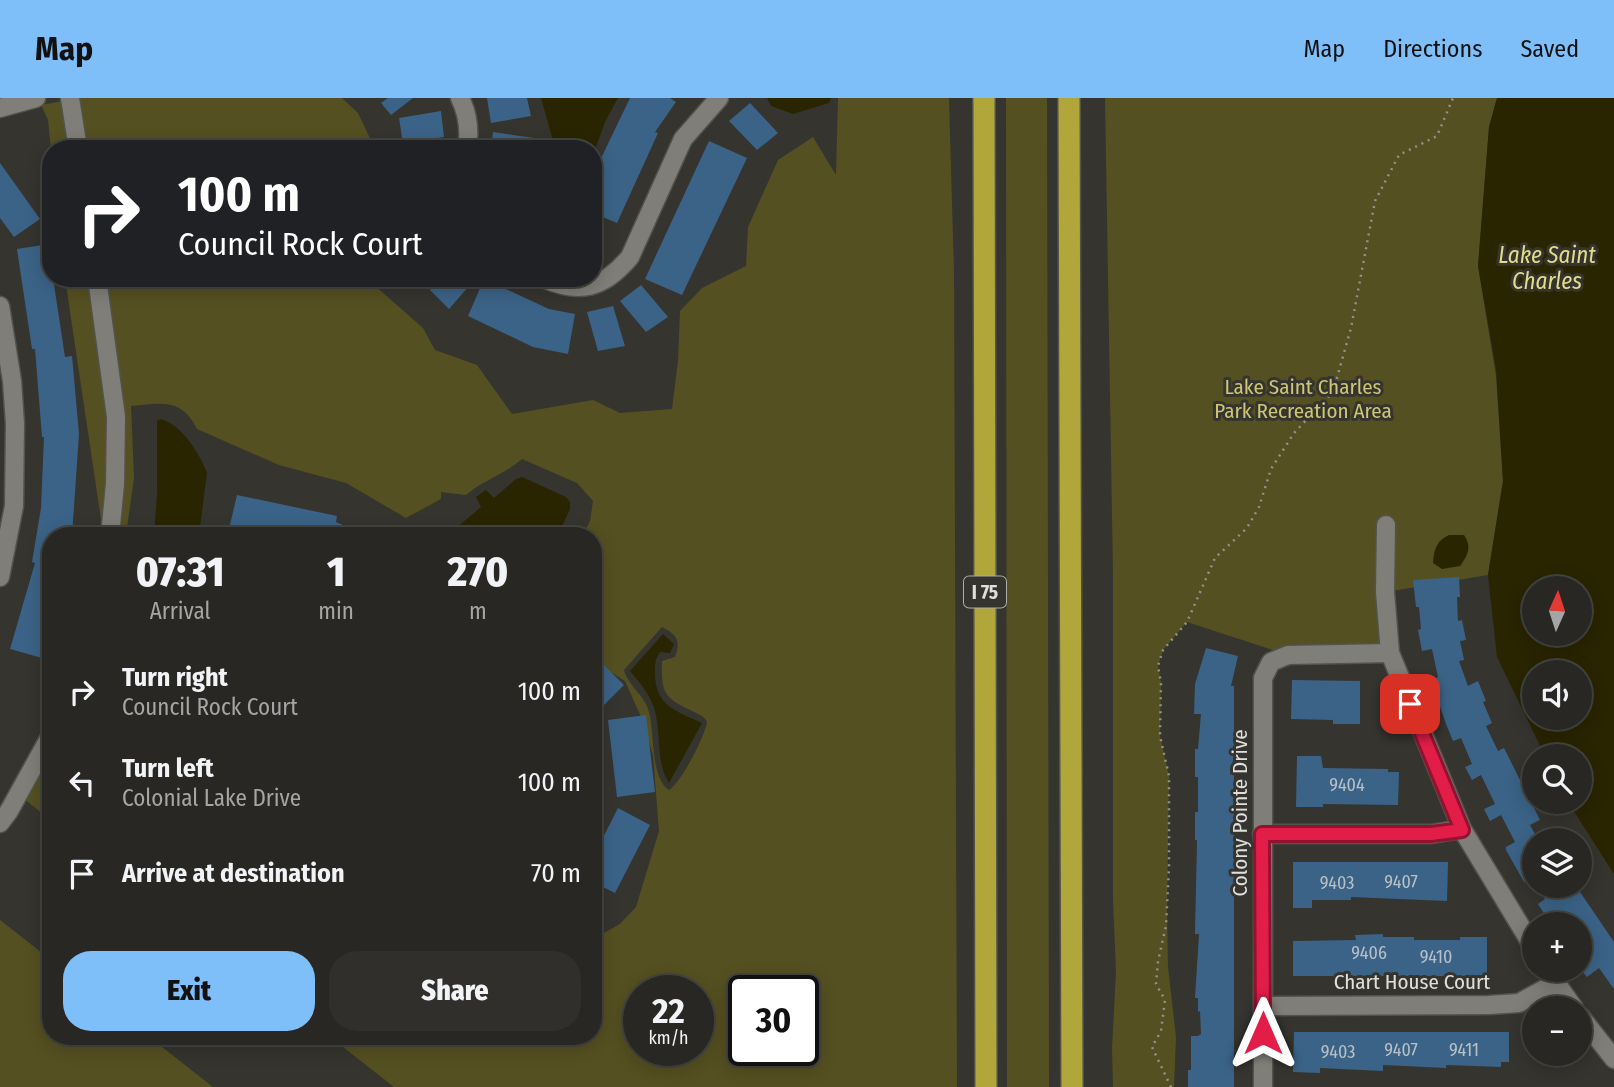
<!DOCTYPE html>
<html lang="en">
<head>
<meta charset="utf-8">
<style>
	:root { --surface:#282723; --page:#302f2b; --text:#f1f3f6; --muted:#a5a5a6; --line:#444441; --accent:#7ebef9 }
	body { margin:0; font-family:"Fira Sans Condensed",sans-serif; background:var(--page); color:var(--text); height:100vh; display:flex; flex-direction:column; font-size:26px; white-space:nowrap }
	* { box-sizing:border-box; margin:0 }
	p { font-size:23px; color:var(--muted) }
	.icon { flex:none; width:38px; height:38px; fill:none; stroke:currentColor; stroke-width:2; stroke-linecap:round; stroke-linejoin:round }
	.map { position:relative; flex:1; overflow:hidden }
	.panel { position:absolute; left:42px; top:429px; width:560px; height:518px; display:flex; flex-direction:column; background:var(--surface); border-radius:28px; box-shadow:0 4px 18px #0003,0 0 0 2px var(--line) }
	.panel>* { flex:none }
	.hud { position:absolute; left:42px; top:42px; width:560px; height:147px; border-radius:28px; box-shadow:0 4px 18px #0003,0 0 0 2px var(--line); background:#202124; color:#fff; overflow:hidden }
	.needle { width:46px; rotate:3deg }
	.fabs { position:absolute; left:1522px; top:478px; display:grid; gap:14px }
	.fabs a { display:grid; place-items:center; width:70px; height:70px; border-radius:50%; background:var(--surface); box-shadow:0 4px 18px #0003,0 0 0 2px var(--line); font-size:35px }
	.speed { position:absolute; left:623px; top:877px; display:flex; gap:14px; font-size:35px; font-weight:700; text-align:center }
	.speed>* { display:grid; place-content:center; width:91px; height:91px; border-radius:50%; background:var(--surface); box-shadow:0 4px 18px #0003,0 0 0 2px var(--line); line-height:1 }
	.speed small { font-size:18px; font-weight:400 }
	.speed .limit { border:4px solid #111; border-radius:10px; background:#fff; color:#111 }
	.pin { position:absolute; display:grid; place-items:center; width:60px; height:60px; color:#fff; margin:-30px; border-radius:14px; box-shadow:0 4px 10px #0006 }
	.me { position:absolute; width:77px; margin:-38px; rotate:0deg; stroke-linejoin:round; filter:drop-shadow(0 0 5px #0008) }
	.turn { display:flex; align-items:center; gap:24px; height:147px; padding:0 21px; font-size:32px }
	.turn .icon { width:91px; height:91px; stroke-width:2.5 }
	.turn b { display:block; font-size:49px; line-height:60px }
	.eta { display:flex; justify-content:space-evenly; align-items:center; height:119px; text-align:center }
	.eta b { font-size:42px; font-weight:800; line-height:49px }
	.action { display:flex; gap:14px; margin-top:auto; padding:14px 21px }
	.action a { flex:1; height:80px; border-radius:28px; background:var(--accent); color:#111; font-size:28px; font-weight:800; line-height:80px; text-align:center }
	.action a+a { background:var(--page); color:var(--text) }
	ul { padding:0; list-style:none }
	li { display:flex; align-items:center; gap:21px; height:91px; padding:0 21px }
	li div { flex:1 }
	li b { display:block; font-size:26px }
	li em { font-style:normal }
	header { display:flex; align-items:center; gap:42px; box-sizing:border-box; height:98px; padding:0 35px; background:var(--accent); color:#111 }
	header strong { font-size:33px }
	nav { display:flex; gap:38px; margin-inline-start:auto; font-size:24px }
	.map>svg:first-child { display:block }
</style>
</head>
<body>
<header>
<strong>Map</strong>
<nav><a>Map</a><a>Directions</a><a>Saved</a></nav>
</header>
<div class="map">
<svg width="1614" height="989" viewBox="0 0 1614 989">
	<rect width="100%" height="100%" fill="#35342f"/>
	<g fill="#555021" fill-rule="evenodd">
		<polygon points="78,0 342,0 358,15 375,51 85,51"/>
		<path d="M838 0H949L954 175 957 989H394L329 938H593V841L620 826 636 809 659 733 653 657 641 619 625 583 593 563V438L583 437 590 423 593 403 577 385 522 361C505 376 483 382 466 397L441 394V401L406 420 346 385 279 367 197 331C182 300 162 305 131 308L134 380 126 437H117L105 180H373V186L423 230 435 252 477 267 512 316 593 302 620 315 672 311 678 263 680 213 702 190 746 168 748 129 778 62 813 39 836 77ZM662 529C678 537 681 544 675 559L662 563C661 596 664 600 694 614 700 617 704 618 707 624 705 638 681 685 669 692 650 680 655 635 649 614 645 597 628 588 624 572ZM639 892H698V952H639ZM744 892H803V952H744Z"/>
		<polygon points="1006,0 1047,0 1049,989 1007,989"/>
		<polygon points="1105,0 1497,0 1489,29 1478,168 1496,278 1503,383 1488,477 1386,494 1390,555 1288,557 1187,524 1163,552 1158,568 1161,585 1160,638 1169,678 1167,813 1168,869 1176,939 1174,989 1113,989 1112,951 1116,873 1113,803 1113,476"/>
		<polygon points="63,3 71,51 51,51 48,22 41,7"/>
		<polygon points="65,180 90,180 109,320 108,386 103,437 99,437 102,428"/>
		<polygon points="51,654 51,722 24,701"/>
		<polygon points="0,822 51,862 51,938 148,938 213,989 0,989"/>
	</g>
	<g fill="#292500" fill-rule="evenodd">
		<polygon points="541,0 618,0 605,24 593,57 593,51 551,51 552,39"/>
		<polygon points="767,0 831,0 829,5 793,16 771,8"/>
		<path d="M1497 0H1614V776L1568 704H1580V658H1545L1497 559 1488 477 1503 383 1496 271 1478 168 1489 29ZM1580 490V536H1535V490ZM1535 574H1580V620H1535Z"/>
		<path d="M161 321C182 327 200 356 207 375L199 437H154L157 397V323Z"/>
		<polygon points="522,379 566,399 570,404 570,411 558,437 448,437 481,409 476,399 486,392 494,400 516,381"/>
		<path d="M1449 437H1464C1472 449 1468 457 1460 468L1442 471 1433 465C1434 452 1436 443 1449 437Z"/>
		<path d="M663 536 674 546 670 555 660 554C655 561 655 566 655 575 655 608 676 613 702 625L669 685C655 664 662 634 654 610 649 595 640 585 630 573Z"/>
	</g>
	<g fill="#3b6387">
		<polygon points="388,0 413,0 391,17 381,5"/>
		<polygon points="487,0 527,0 531,18 491,25"/>
		<polygon points="630,0 670,0 676,4 655,34 658,35 617,125 593,115 593,77"/>
		<polygon points="750,5 778,35 757,52 729,23"/>
		<polygon points="441,13 444,39 403,46 399,20"/>
		<polygon points="493,34 534,40 533,51 491,51"/>
		<polygon points="709,43 747,60 682,197 645,181"/>
		<polygon points="0,65 40,121 14,139 0,120"/>
		<polygon points="49,146 51,180 53,180 65,259 72,258 79,336 72,438 51,438 51,531 42,560 10,551 35,465 32,464 41,410 44,339 42,339 35,251 32,251 17,151"/>
		<polygon points="440,180 476,180 449,211 430,192"/>
		<polygon points="484,181 549,211 575,216 568,256 533,249 468,218"/>
		<polygon points="641,187 668,219 646,234 620,203"/>
		<polygon points="613,208 625,248 598,253 587,214"/>
		<polygon points="237,397 337,418 336,424 368,438 261,438 229,431"/>
		<polygon points="1459,479 1460,499 1457,499 1458,523 1462,522 1466,542 1460,543 1464,562 1459,563 1468,588 1478,583 1486,603 1483,604 1492,625 1486,628 1498,653 1504,650 1540,722 1530,727 1535,736 1535,778 1524,784 1506,752 1506,749 1515,744 1501,717 1490,723 1484,711 1495,706 1481,677 1472,682 1465,669 1472,666 1461,640 1453,643 1446,626 1432,585 1432,582 1438,579 1432,551 1422,553 1418,532 1421,531 1419,509 1416,509 1413,482"/>
		<polygon points="1206,550 1238,558 1231,588 1234,588 1234,989 1188,989 1188,972 1191,972 1191,938 1198,938 1201,936 1200,913 1198,914 1198,900 1195,900 1199,836 1195,836 1197,742 1195,742 1195,714 1198,714 1198,679 1195,679 1195,651 1198,651 1201,616 1194,616 1195,586"/>
		<polygon points="593,556 624,587 599,612 593,607"/>
		<polygon points="1292,582 1360,583 1360,626 1333,626 1333,622 1291,621"/>
		<polygon points="646,617 655,694 617,699 608,622"/>
		<polygon points="1297,658 1321,658 1323,670 1388,671 1388,674 1399,674 1398,707 1323,706 1323,709 1296,709"/>
		<polygon points="618,710 650,727 615,795 593,784 593,759"/>
		<polygon points="1293,764 1448,764 1447,803 1351,799 1351,802 1312,802 1312,810 1293,810"/>
		<polygon points="1536,788 1576,788 1614,844 1614,891 1599,870 1587,879 1580,871 1580,826 1567,826 1560,816 1549,823 1538,806 1545,801"/>
		<polygon points="1383,836 1383,839 1414,839 1414,842 1460,842 1460,839 1487,839 1487,878 1293,878 1293,843 1356,842 1355,837"/>
		<polygon points="1294,934 1509,934 1509,964 1501,964 1501,969 1446,967 1446,970 1383,967 1383,973 1320,970 1320,975 1293,974"/>
	</g>
	<g fill="none" stroke-linecap="round" stroke-linejoin="round">
		<defs>
			<g id="minor">
				<polyline points="70,0 78,51"/>
				<path d="M460 0C468 16 470 33 467 51"/>
				<polyline points="0,10 36,0"/>
				<polyline points="97,180 116,319 115,386 110,438"/>
				<path d="M543 180C580 197 604 190 630 159L683 41 719 0"/>
				<polyline points="0,208 12,283 15,326 14,408 0,479"/>
				<polyline points="1386,427 1385,494 1390,555 1462,731 1535,852"/>
				<polyline points="0,725 9,713 51,637"/>
				<polyline points="1262,736 1431,736 1462,731"/>
				<polyline points="1547,872 1574,910"/>
				<polyline points="1263,908 1489,907 1519,905 1555,885"/>
				<polyline points="1580,918 1614,961"/>
				<polyline points="1263,989 1263,580 1271,564 1288,557 1390,555"/>
			</g>
			<g id="highway">
				<polyline points="984,0 986,989"/>
				<polyline points="1069,0 1072,989"/>
			</g>
		</defs>
		<use href="#minor" stroke="#53534e" stroke-width="21"/>
		<use href="#highway" stroke="#53534e" stroke-width="24"/>
		<polyline stroke="#92918d" stroke-width="2.5" stroke-dasharray="2 5" stroke-linecap="butt" points="1171,989 1152,949 1161,933 1165,902 1156,886 1158,863 1166,828 1169,769 1169,678 1160,638 1161,585 1158,568 1163,552 1187,524 1215,460 1247,430 1259,409 1271,371 1294,335 1333,294 1351,230 1375,103 1399,57 1437,38 1453,0"/>
		<use href="#minor" stroke="#7f7e78" stroke-width="18"/>
		<use href="#highway" stroke="#b1a639" stroke-width="21"/>
	</g>
	<g fill="none" stroke-linecap="round" stroke-linejoin="round">
		<defs>
			<polyline id="route" points="1263,935 1262,736 1431,736 1462,732 1410,606"/>
		</defs>
		<use href="#route" stroke="#92132f" stroke-width="18"/>
		<use href="#route" stroke="#e11d48" stroke-width="12"/>
	</g>
	<g text-anchor="middle" stroke-width="6" stroke-linejoin="round" paint-order="stroke">
		<g font-size="18" fill="#b7c0c7">
			<text x="1347" y="693">9404</text>
			<text x="1401" y="790">9407</text>
			<text x="1337" y="791">9403</text>
			<text x="1369" y="861">9406</text>
			<text x="1436" y="865">9410</text>
			<text x="1401" y="958">9407</text>
			<text x="1464" y="958">9411</text>
			<text x="1338" y="960">9403</text>
		</g>
		<rect fill="#35342f" stroke="#adaca8" stroke-width="2" x="964" y="478.5" width="42" height="31" rx="5"/>
		<g font-size="19" font-weight="bold" fill="#e0dfdc">
			<text x="985" y="501">I 75</text>
		</g>
		<g font-size="21" fill="#cec674" stroke="#35342f">
			<text x="1303" y="296">Lake Saint Charles<tspan x="1303" dy="24">Park Recreation Area</tspan></text>
		</g>
		<g font-size="21" fill="#e0dfdc" stroke="#35342f">
			<text transform="translate(1240 715) rotate(-90)" y="7">Colony Pointe Drive</text>
			<text x="1412" y="891">Chart House Court</text>
		</g>
		<g font-size="23" font-style="italic" fill="#e4dc89" stroke="#35342f">
			<text x="1547" y="165">Lake Saint<tspan x="1547" dy="26">Charles</tspan></text>
		</g>
	</g>
</svg>
<div class="fabs">
<a><svg class="needle" viewBox="-14 -14 28 28"><path d="M0-13l5 13h-10z" fill="#e53935"/><path d="M0 13l5-13h-10z" fill="#a5a5a6"/></svg></a>
<a><svg class="icon" aria-label="sound" viewBox="0 0 24 24"><path d="M4 9h4l5-4v14l-5-4H4zM17 9q2 3 0 6"/></svg></a>
<a><svg class="icon" aria-label="search" viewBox="0 0 24 24"><circle cx="10" cy="10" r="6"/><path d="M15 15l6 6"/></svg></a>
<a><svg class="icon" aria-label="layers" viewBox="0 0 24 24"><path d="M12 4l9 5-9 5-9-5zM3 14l9 5 9-5"/></svg></a>
<a>+</a>
<a>−</a>
</div>
<div class="speed"><div>22<small>km/h</small></div><div class="limit">30</div></div>
<div class="pin" style="left:1410px;top:606px;background:#d93025"><svg class="icon" aria-label="arrive" viewBox="0 0 24 24"><path d="M6 21V4h12l-3 4 3 4H6"/></svg></div>
<svg class="me" style="left:1263px;top:935px" viewBox="-20 -20 40 40"><path d="M0-17L14 15 0 8-14 15z" fill="#e11d48" stroke="#fff" stroke-width="4"/></svg>
<div class="hud">
<div class="turn"><svg class="icon" aria-label="right" viewBox="0 0 24 24"><path d="M7 20v-9h11M14 6l5 5-5 5"/></svg><div><b>100 m</b>Council Rock Court</div></div>
</div>
<section class="panel">
<div class="eta">
<div><b>07:31</b><p>Arrival</p></div>
<div><b>1</b><p>min</p></div>
<div><b>270</b><p>m</p></div>
</div>
<ul>
<li><svg class="icon" aria-label="right" viewBox="0 0 24 24"><path d="M7 20v-9h11M14 6l5 5-5 5"/></svg><div><b>Turn right</b><p>Council Rock Court</p></div><em>100 m</em></li>
<li><svg class="icon" aria-label="left" viewBox="0 0 24 24"><path d="M17 20v-9H6M10 6l-5 5 5 5"/></svg><div><b>Turn left</b><p>Colonial Lake Drive</p></div><em>100 m</em></li>
<li><svg class="icon" aria-label="arrive" viewBox="0 0 24 24"><path d="M6 21V4h12l-3 4 3 4H6"/></svg><div><b>Arrive at destination</b></div><em>70 m</em></li>
</ul>
<div class="action"><a>Exit</a><a>Share</a></div>
</section>
</div>
</body>
</html>
